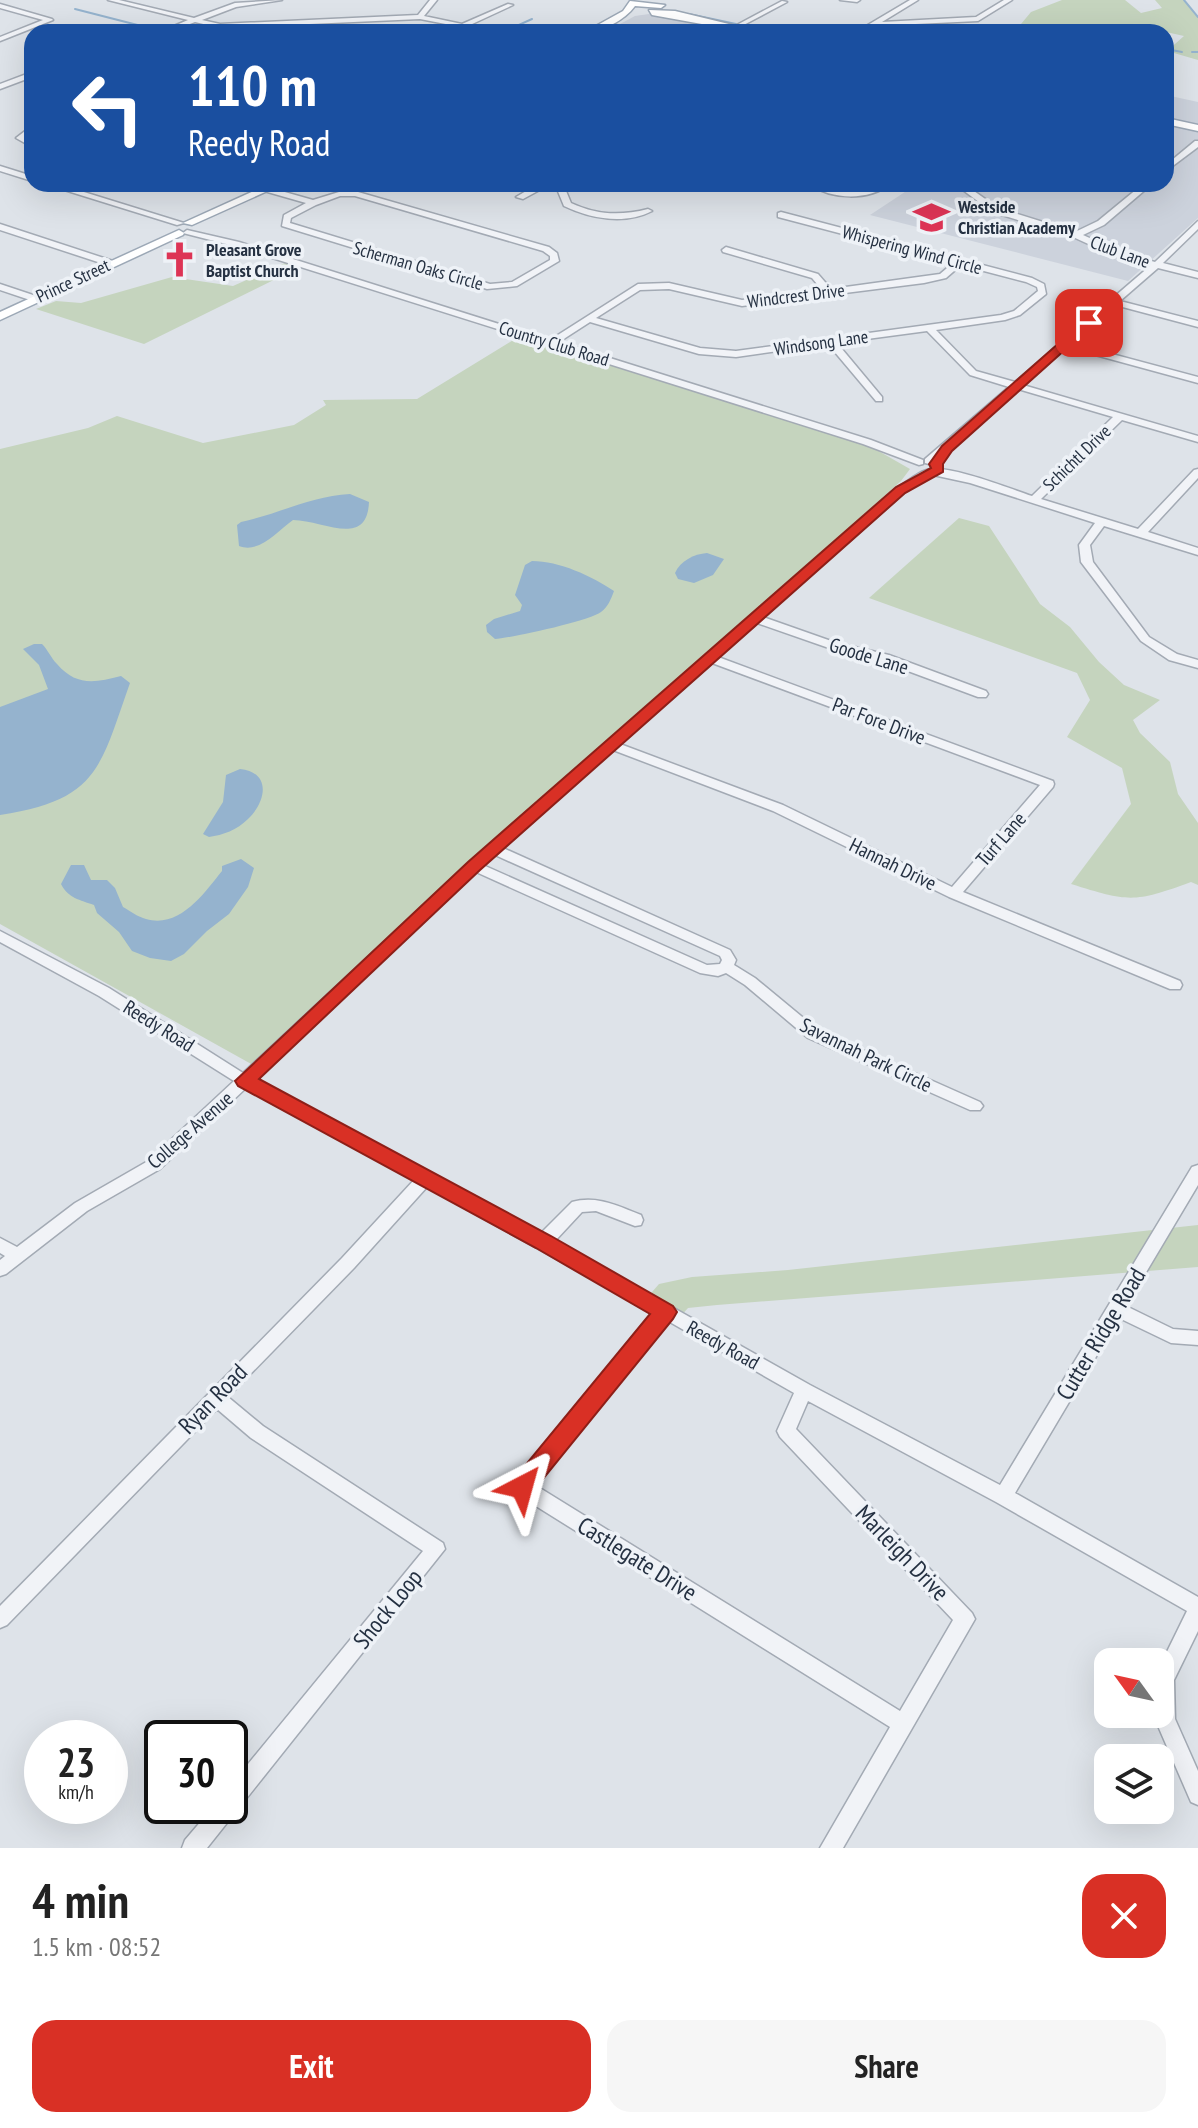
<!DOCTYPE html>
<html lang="en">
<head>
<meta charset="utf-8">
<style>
	:root { --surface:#fff; --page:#f6f6f6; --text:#222; --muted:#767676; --accent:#d93025 }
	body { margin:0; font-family:"PT Sans Narrow",sans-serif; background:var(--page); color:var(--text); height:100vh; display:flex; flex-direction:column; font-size:30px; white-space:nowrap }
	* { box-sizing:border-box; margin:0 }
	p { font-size:26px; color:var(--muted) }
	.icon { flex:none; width:44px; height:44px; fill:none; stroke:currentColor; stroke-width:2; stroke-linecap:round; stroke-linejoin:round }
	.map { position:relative; height:1848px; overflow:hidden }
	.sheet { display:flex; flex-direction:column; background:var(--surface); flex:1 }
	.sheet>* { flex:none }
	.top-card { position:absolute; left:24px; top:24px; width:1150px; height:168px; border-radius:24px; box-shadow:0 8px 32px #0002; background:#1a4fa0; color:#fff; overflow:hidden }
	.needle { width:52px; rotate:303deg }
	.controls { position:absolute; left:1094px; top:1648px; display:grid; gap:16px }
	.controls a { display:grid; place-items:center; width:80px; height:80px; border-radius:16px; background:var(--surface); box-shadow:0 8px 32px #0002; font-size:40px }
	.speed { position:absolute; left:24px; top:1720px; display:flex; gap:16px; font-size:40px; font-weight:700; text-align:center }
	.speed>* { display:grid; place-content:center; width:104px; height:104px; border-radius:50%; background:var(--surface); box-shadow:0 8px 32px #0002; line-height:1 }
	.speed small { font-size:20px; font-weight:400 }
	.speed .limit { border:4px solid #111; border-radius:12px; background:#fff; color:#111 }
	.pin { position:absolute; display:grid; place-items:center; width:68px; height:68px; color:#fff; margin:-34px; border-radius:16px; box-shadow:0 4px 12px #0006 }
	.me { position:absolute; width:88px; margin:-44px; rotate:39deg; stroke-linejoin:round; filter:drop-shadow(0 0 6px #0008) }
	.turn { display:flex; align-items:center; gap:28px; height:168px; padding:0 32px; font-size:36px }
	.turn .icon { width:104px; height:104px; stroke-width:2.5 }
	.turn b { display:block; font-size:56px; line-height:68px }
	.round { display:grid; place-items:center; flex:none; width:84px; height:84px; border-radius:24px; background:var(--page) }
	.headline { display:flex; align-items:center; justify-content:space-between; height:136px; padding:0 32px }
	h1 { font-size:48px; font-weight:700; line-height:60px }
	.button { display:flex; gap:16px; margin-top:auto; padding:16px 32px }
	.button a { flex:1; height:92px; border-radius:24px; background:var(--accent); color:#fff; font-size:32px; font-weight:700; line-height:92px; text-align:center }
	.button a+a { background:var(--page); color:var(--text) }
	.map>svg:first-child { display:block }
</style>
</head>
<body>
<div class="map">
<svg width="1198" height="1848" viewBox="0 0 1198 1848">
	<rect width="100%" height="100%" fill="#dee3e9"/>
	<g fill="#ccd2dc">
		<polygon points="656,13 749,32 605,32 635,16"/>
		<polygon points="1166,95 1198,102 1198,126 1166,119"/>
		<polygon points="1166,123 1198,130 1198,218 1128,281 870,215 917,184 1166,184"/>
	</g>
	<g fill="#c5d4be">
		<polygon points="1062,0 1125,0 1141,13 1162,8 1155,0 1184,0 1198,17 1198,60 1167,51 1184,36 1166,32 967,32 1007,29 1021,24 1031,12"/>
		<polygon points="285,263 298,268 144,344 36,309 56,301 81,303 172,277 233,286"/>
		<polygon points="520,336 868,445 910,469 901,481 253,1065 0,924 0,449 88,428 117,416 203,443 294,425 326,405 323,400 417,399"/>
		<path d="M959 518 989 526 1040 604 1070 627 1099 662 1124 685 1160 700 1133 720 1140 733 1170 762 1178 794 1198 823V885L1191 882C1134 903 1129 902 1071 884L1131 804 1122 768 1067 737 1090 700 1077 673 869 598Z"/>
		<polygon points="1198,1225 1198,1267 717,1305 688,1308 678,1319 645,1300 659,1284 692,1277 788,1270"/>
	</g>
	<g fill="#95b3ce">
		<path d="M350 494 369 502C367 549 323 520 293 520 277 531 260 554 239 546L237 525 241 522C279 514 311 496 350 494Z"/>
		<path d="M707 553 724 559 713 575 694 583 678 579 675 573C680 561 694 554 707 553Z"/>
		<path d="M532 561C559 561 592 576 614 591 611 599 608 607 601 612 589 621 511 638 495 639L487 632 486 625 494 619 520 611 522 605 515 595 525 565Z"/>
		<path d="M34 644H42C48 650 51 658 57 664 76 686 94 683 121 676L130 683C100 767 99 800 0 815V707L48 689 39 665 23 649Z"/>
		<path d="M240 769C271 772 267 801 248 819 237 830 223 835 209 837L203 834 223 802 226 775Z"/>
		<path d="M241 859 254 868 248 887 229 914 207 931 184 954 171 961 150 958 132 951 119 932 97 913 94 905C80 900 68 898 61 884L71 865H84L91 880H107L115 888 123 907C130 911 138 917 146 919 180 929 205 892 222 871V866Z"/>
	</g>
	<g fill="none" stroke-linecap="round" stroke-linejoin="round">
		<g stroke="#95b3ce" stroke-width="2">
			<polyline points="1184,0 1198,17"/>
			<polyline points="75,9 161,31"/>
			<polyline points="689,14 736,24"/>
			<polyline points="744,26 770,32"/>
			<polyline points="503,32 532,19"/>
			<polyline points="1166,49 1182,52"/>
			<polyline points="1192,52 1198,52"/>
		</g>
		<defs>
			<g id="minor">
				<polygon points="108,0 119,0 194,18 235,3 282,0 236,7 202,20 220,24 418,15 430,0 437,0 424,16 462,24 508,4 513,5 470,25 495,32 463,28 455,32 446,32 456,26 420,19 220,28 195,22 169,32 160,32 188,20"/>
				<polygon points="840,0 860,0 857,2"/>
				<polygon points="910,0 918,0 882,22 976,17 1004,0 1012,0 978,21 874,26 864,32 856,32"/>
				<polygon points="782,1 787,2 738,28 733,27"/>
				<polygon points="0,4 52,19 53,20 0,41 0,37 43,20 0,8"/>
				<polygon points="612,24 639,31 640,32 628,32 610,27"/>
				<polygon points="32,72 32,77 0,89 0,84"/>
				<polygon points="29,128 32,128 32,133 25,138 32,142 32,147 16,138"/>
				<polygon points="1195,141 1198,141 1198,147 1166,171 1166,165"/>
				<polygon points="0,166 32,176 32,181 0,171"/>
				<polygon points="45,184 58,184 184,223 177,225"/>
				<path d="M538 184 564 186 571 203C597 215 620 216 648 209L652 211C625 225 591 219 564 206L557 189 547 186 523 199 516 197Z"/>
				<path d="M809 184C824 184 838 191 853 191 867 191 878 184 891 184 868 201 832 200 809 184Z"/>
				<path d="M955 184H964L998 208 1075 232 1098 221 1143 184H1152L1104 225 1083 235 1125 254 1155 262 1198 221V229L1163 263 1198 272V278L1158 268 1120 301 1198 321V327L1115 305 1071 343 1198 377V383L1066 347 1023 385 1198 436V442L1122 420 1041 499 1138 529 1194 470 1198 469V478L1148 532 1198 548V555L1104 526 1090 545 1093 562 1149 637 1177 654 1198 660V668L1169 660 1141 641 1081 562 1079 545 1095 523 970 483 933 475 905 492 763 617 834 642 889 655 986 691 988 694 986 697H978L881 661 826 647 757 623 718 657 1053 781 1054 784 1053 787 963 892 1180 981 1182 985 1180 989H1170L949 897 773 811 613 750 503 848 730 950 736 960 734 965 755 978 818 1030 980 1102 983 1106 980 1110H970L808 1038 745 985 726 973 718 976 700 973 476 872 255 1080 541 1233 572 1202C597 1195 618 1206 641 1215L643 1220 641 1225 635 1226 596 1211 582 1212 555 1241 810 1385 1000 1485 1192 1167 1198 1165V1185L1126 1306 1173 1329 1198 1331V1345L1171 1343 1119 1318 1015 1493 1198 1597V1631L1174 1680 1175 1719 1198 1771V1805L1191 1802 1155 1719V1714H1160V1666L1187 1611 996 1502 808 1401 796 1429 972 1613 975 1619 843 1848H820L890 1727 515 1493 513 1487 654 1313 427 1187 354 1268 228 1397 263 1426 443 1543 445 1549 207 1848H182L185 1840 214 1806H230V1786L423 1551 251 1438 217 1409 7 1625 0 1628V1606L342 1258 414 1180 246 1088 160 1169 87 1211 6 1274 0 1276V1260L5 1256 0 1253V1238L17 1247 75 1203 148 1161 234 1081 99 996 0 942V931L109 988 243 1073 469 863 897 488C907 482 920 470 931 469 955 467 1008 488 1032 496L1113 417 1018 389 929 464 925 463V459L1009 387 970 375 927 331 837 343 882 397V401H876L828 344 736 357 699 354 590 322 559 342 871 440 923 460V464L919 465 863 444 234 246 183 233 187 230 239 242 550 340 638 284 669 283 742 300 822 290 812 278 723 252 722 250 726 247 818 274 831 289 940 274 953 263 778 217V213L781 212 1032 278 1044 284 1046 294 1020 315 1005 320 936 330 976 371 1015 382 1150 266 1119 258 1073 237 992 212ZM961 265 1026 282 1037 287 1038 291 1014 311 1001 315 736 351 700 348 596 318 640 290 669 289 742 306 924 283 946 278ZM712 663 1040 785 952 887 783 805 620 744ZM495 855 720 956 722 960 720 964 707 965 483 865ZM668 1321 794 1393 777 1431 780 1437 953 1620 900 1711 535 1485Z"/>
				<path d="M267 187 313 200 339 192H358L549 247 557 253 559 261 517 286 487 289 282 226 284 215 306 203 264 191 263 189ZM340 196H355L543 251 550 256V260L512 282 490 284 290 223 291 218 316 205Z"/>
				<polygon points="0,224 113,261 114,263 107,265 0,230"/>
				<polygon points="0,284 39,297 41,299 36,302 0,290"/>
			</g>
			<g id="major">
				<path d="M630 1 665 5 661 8 635 6C625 20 602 32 585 32L623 11Z"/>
				<polygon points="649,10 675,11 762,32 746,32 652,15"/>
				<polygon points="1166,118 1198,125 1198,131 1166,124"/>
				<polygon points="269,184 283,184 192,225 183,223"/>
				<polygon points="179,230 184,233 183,235 0,320 0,312"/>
			</g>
		</defs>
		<use href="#minor" stroke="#a3aab4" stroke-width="3"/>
		<use href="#major" stroke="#9ca8b6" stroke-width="3"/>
		<use href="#minor" fill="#f1f3f7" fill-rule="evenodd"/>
		<use href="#major" fill="#fff" fill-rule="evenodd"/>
	</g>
	<polygon fill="#d93025" stroke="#8d1f18" stroke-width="2" points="1085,320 1095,323 952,451 943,464 943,472 905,493 480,870 259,1079 551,1236 673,1306 677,1312 673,1319 530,1495 522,1498 514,1495 510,1487 514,1479 650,1314 536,1248 238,1086 235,1081 468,862 896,487 931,468 929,464 942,446"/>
	<defs>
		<symbol id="school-bare" viewBox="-9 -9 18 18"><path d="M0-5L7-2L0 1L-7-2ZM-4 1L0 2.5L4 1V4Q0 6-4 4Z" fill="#dd3455" stroke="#eef2f7" stroke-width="2.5" paint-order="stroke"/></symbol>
		<symbol id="church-bare" viewBox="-9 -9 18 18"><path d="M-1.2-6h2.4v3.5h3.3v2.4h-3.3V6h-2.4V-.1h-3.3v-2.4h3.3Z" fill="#dd3455" stroke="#eef2f7" stroke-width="2.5" paint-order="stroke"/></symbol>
	</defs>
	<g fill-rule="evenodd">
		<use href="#school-bare" x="906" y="192" width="51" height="51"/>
		<use href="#church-bare" x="154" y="234" width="51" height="51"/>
	</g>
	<g text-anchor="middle" stroke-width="7" stroke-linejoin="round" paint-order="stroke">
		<g font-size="18" font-weight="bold" fill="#253142" stroke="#eef2f7" text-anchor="start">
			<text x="958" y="213">Westside<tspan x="958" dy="21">Christian Academy</tspan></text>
			<text x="206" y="256">Pleasant Grove<tspan x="206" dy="21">Baptist Church</tspan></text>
		</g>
		<g font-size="18" fill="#253142" stroke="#eef2f7">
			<text transform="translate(912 250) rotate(15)" y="6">Whispering Wind Circle</text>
			<text transform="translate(1120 252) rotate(20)" y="6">Club Lane</text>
			<text transform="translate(418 266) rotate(16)" y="6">Scherman Oaks Circle</text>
			<text transform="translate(73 281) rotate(-25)" y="6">Prince Street</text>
			<text transform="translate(796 296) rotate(-7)" y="6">Windcrest Drive</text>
			<text transform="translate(821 343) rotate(-8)" y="6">Windsong Lane</text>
			<text transform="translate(554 344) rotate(17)" y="6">Country Club Road</text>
			<text transform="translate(1077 458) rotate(-44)" y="6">Schichtl Drive</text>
		</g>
		<g font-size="20" fill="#253142" stroke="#eef2f7">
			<text transform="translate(869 656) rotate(17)" y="7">Goode Lane</text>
			<text transform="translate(879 721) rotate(21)" y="7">Par Fore Drive</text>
			<text transform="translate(1001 839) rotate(-49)" y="7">Turf Lane</text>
			<text transform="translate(893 864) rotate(26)" y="7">Hannah Drive</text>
			<text transform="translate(159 1026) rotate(32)" y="7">Reedy Road</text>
			<text transform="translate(866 1055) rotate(26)" y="7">Savannah Park Circle</text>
			<text transform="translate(190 1130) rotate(-41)" y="7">College Avenue</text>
			<text transform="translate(723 1345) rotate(29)" y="7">Reedy Road</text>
		</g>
		<g font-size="24" fill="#253142" stroke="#eef2f7">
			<text transform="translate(1101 1334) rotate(-59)" y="8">Cutter Ridge Road</text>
			<text transform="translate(213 1399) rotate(-46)" y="8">Ryan Road</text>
			<text transform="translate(902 1553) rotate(46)" y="8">Marleigh Drive</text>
			<text transform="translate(637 1559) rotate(32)" y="8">Castlegate Drive</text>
			<text transform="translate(388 1609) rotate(-51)" y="8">Shock Loop</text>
		</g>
	</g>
</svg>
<div class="controls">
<a><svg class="needle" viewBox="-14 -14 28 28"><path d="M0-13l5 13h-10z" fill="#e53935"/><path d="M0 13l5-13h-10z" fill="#767676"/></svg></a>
<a><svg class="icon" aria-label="layers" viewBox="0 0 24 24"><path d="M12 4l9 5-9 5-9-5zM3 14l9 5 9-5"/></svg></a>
</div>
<div class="speed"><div>23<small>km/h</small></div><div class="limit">30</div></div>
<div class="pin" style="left:1089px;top:323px;background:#d93025"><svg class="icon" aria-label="arrive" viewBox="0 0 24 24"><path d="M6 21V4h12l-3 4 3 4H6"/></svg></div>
<svg class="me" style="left:522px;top:1487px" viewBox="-20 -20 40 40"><path d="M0-17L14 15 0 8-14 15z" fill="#d93025" stroke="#fff" stroke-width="4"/></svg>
<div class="top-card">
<div class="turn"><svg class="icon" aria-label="left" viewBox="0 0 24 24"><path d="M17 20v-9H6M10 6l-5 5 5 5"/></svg><div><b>110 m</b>Reedy Road</div></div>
</div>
</div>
<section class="sheet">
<div class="headline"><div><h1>4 min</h1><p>1.5 km · 08:52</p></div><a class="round" style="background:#d93025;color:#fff"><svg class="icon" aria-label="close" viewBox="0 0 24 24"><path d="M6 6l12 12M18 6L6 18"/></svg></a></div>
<div class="button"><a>Exit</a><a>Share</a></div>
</section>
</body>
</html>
